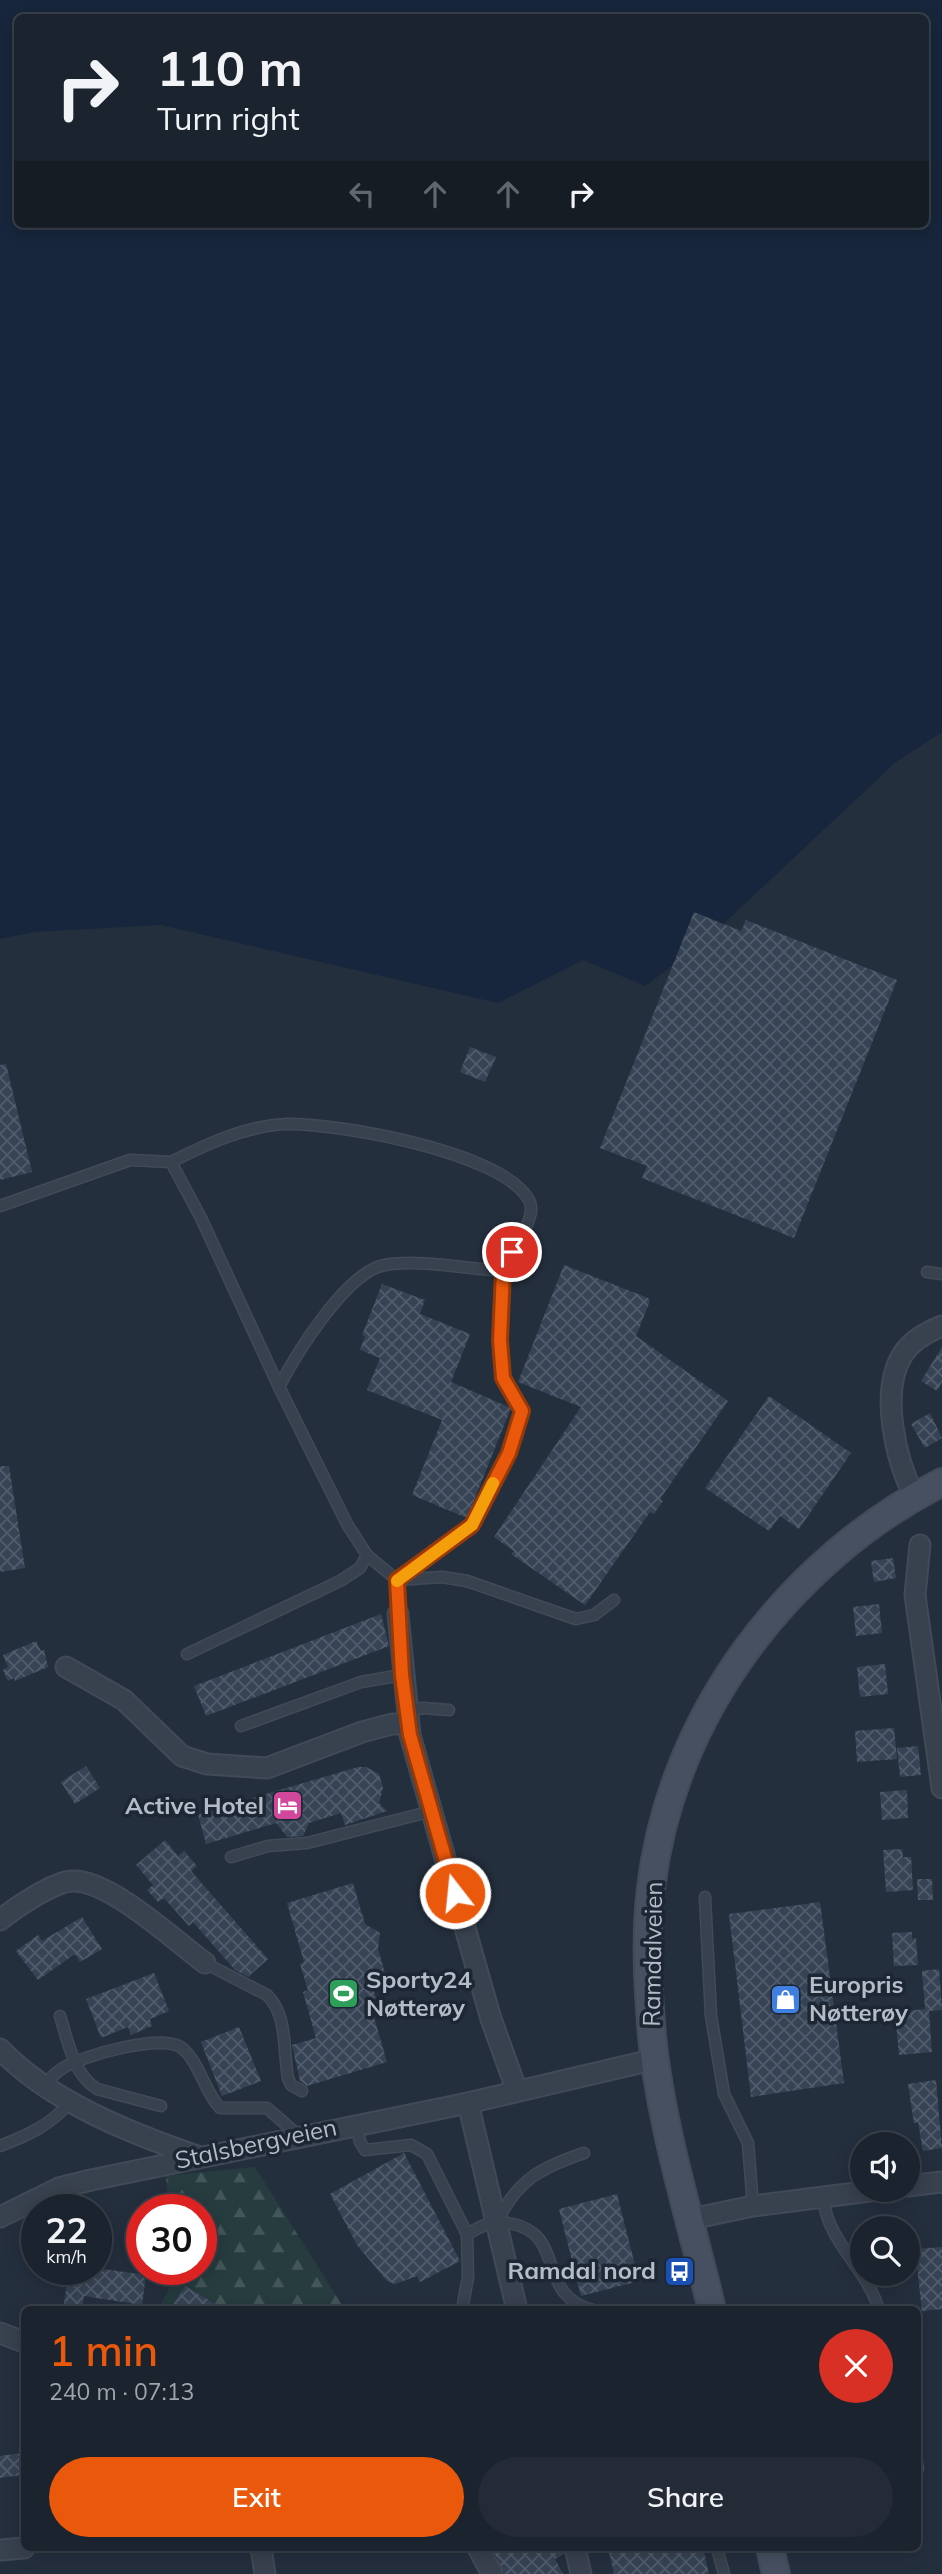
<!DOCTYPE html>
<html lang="en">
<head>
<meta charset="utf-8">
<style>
	:root { --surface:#1b232e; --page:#242b36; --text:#f1f3f6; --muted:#a0a4aa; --line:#39404a; --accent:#ea580c }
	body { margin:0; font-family:Mulish,sans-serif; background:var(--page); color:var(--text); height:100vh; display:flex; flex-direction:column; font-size:26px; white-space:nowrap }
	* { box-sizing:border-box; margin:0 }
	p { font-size:23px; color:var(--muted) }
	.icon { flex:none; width:38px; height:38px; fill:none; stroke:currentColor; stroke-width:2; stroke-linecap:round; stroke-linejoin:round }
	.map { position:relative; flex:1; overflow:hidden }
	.panel { position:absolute; left:21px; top:2306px; width:900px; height:245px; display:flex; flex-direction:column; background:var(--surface); border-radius:10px; box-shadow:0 4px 18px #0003,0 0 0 2px var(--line) }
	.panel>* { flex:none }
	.guide { position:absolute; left:14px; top:14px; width:915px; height:214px; border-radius:10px; box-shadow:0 4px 18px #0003,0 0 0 2px var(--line); background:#1b232e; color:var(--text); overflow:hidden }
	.buttons { position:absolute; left:850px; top:2132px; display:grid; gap:14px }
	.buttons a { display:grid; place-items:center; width:70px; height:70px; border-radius:50%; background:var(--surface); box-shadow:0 4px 18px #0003,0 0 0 2px var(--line); font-size:35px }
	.speed { position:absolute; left:21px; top:2194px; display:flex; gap:14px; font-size:35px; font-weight:700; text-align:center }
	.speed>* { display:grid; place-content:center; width:91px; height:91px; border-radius:50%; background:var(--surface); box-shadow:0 4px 18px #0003,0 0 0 2px var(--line); line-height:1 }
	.speed small { font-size:18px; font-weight:400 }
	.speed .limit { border:10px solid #d22; background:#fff; color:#111 }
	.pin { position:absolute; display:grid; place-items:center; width:60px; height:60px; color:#fff; margin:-30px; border:4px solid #fff; border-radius:50%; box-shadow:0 2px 7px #0007 }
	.me { position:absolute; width:77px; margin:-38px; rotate:344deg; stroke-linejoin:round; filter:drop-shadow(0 0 5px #0008) }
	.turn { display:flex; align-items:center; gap:24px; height:147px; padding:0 28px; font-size:32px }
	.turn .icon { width:91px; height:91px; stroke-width:2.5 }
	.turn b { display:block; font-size:49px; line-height:60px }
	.lanes { display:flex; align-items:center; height:66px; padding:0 28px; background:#0003; justify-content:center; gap:35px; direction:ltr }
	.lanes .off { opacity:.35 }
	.round { display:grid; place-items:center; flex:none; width:74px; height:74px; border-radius:37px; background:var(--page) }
	.headline { display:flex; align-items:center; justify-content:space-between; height:119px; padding:0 28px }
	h1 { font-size:42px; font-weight:600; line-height:52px; color:var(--accent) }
	.button { display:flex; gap:14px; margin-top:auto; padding:14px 28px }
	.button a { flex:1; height:80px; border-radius:42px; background:var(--accent); color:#fff; font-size:28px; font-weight:600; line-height:80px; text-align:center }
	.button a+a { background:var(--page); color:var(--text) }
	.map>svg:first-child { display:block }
</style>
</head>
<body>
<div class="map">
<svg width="942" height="2574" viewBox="0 0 942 2574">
	<defs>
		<pattern id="forest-firs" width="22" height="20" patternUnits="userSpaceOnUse" patternTransform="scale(1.75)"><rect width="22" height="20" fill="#263c3f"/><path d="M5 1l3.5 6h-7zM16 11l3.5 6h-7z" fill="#435659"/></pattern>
		<pattern id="building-cross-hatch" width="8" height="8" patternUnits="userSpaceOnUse" patternTransform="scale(1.75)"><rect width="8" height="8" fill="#364354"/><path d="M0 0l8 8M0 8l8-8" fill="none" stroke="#515c6b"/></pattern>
	</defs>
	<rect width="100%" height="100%" fill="#242f3e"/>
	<polygon fill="url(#forest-firs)" points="255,2167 345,2310 158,2310 174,2279 173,2270 201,2270 201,2210 168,2210 166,2176"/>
	<path fill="#17263c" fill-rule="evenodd" d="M0 0H942V732L896 762 704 942 645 986 583 960 498 1003 161 925 34 932 0 939ZM18 18H926V224H18Z"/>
	<g fill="url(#building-cross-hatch)">
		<polygon points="694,912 741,931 746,920 897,980 794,1238 642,1178 647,1166 600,1148"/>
		<polygon points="470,1047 496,1057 485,1082 460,1072"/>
		<polygon points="6,1064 32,1172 0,1180 0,1065"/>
		<polygon points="564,1265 648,1298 650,1301 636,1336 728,1401 660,1499 663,1501 654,1514 650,1512 585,1605 511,1554 514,1551 494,1537 581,1407 518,1382"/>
		<polygon points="382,1284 425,1300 420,1314 470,1334 451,1382 511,1408 467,1518 412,1495 442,1420 367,1390 380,1358 360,1350 365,1336 362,1335"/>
		<polygon points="942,1347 942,1382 937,1391 921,1381"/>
		<polygon points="769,1396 851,1453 799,1529 780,1516 769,1531 705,1488"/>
		<polygon points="930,1413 942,1438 925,1448 911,1424"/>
		<polygon points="0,1466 9,1466 25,1568 0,1572"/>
		<polygon points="893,1558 896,1578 874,1582 871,1561"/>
		<polygon points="879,1604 882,1633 856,1636 853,1607"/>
		<polygon points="381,1614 389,1646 206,1716 194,1686"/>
		<polygon points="36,1641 41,1651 44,1650 48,1667 15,1681 14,1678 8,1681 3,1670 8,1667 3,1655"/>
		<polygon points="885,1664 888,1694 860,1697 857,1667"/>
		<polygon points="894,1728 897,1759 857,1762 855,1731"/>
		<polygon points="918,1746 921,1775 900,1777 897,1748"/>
		<polygon points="86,1766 100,1788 75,1804 61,1782"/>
		<polygon points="358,1767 366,1767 379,1774 383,1788 379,1803 387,1811 345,1825 341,1813 309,1823 303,1836 287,1837 276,1823 206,1844 198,1814"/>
		<polygon points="907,1790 908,1818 882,1820 880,1792"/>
		<polygon points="165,1840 178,1856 184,1851 197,1866 191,1871 268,1959 248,1977 235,1970 193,1922 189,1926 164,1898 158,1902 147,1890 153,1885 136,1865"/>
		<polygon points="902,1849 903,1857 911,1857 913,1890 886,1892 883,1850"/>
		<polygon points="917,1879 932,1879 933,1900 918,1900"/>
		<polygon points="353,1883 365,1924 380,1933 378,1949 387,1980 372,1984 376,1998 369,2000 387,2062 307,2086 300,2081 292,2045 316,2038 303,1992 308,1990 300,1964 304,1962 287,1903"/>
		<polygon points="820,1902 844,2083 751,2097 729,1914"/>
		<polygon points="82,1917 102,1949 80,1962 75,1954 38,1980 16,1951 38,1935 42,1941"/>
		<polygon points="912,1932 912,1939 916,1938 918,1965 894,1966 892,1933"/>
		<polygon points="939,1969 942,2010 929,2011 932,2052 899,2055 895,2012 925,2009 922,1971"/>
		<polygon points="154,1973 169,2011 150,2019 152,2026 131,2035 128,2027 101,2038 86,1999"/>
		<polygon points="239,2027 261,2081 222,2096 201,2042"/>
		<polygon points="936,2080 942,2148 923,2151 918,2122 914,2123 908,2084"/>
		<polygon points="404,2153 460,2261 420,2282 417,2276 395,2284 387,2281 357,2245 330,2194"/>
		<polygon points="617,2194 639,2281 581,2296 559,2209"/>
		<polygon points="942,2247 942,2309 922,2311 915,2249"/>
		<polygon points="96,2268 146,2275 142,2305 84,2296 82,2310 63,2310 69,2270"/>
		<polygon points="185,2286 225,2310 170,2310"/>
		<polygon points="24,2453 24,2475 0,2478 0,2456"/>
		<polygon points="492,2548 563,2548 564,2554 555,2559 563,2574 504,2574"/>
		<polygon points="608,2548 703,2548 709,2574 614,2574"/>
	</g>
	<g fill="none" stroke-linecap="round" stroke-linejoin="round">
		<defs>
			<g id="service">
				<path d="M171 1162C207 1144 245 1126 286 1124 339 1123 502 1152 529 1200 540 1219 506 1253 503 1273 499 1297 495 1356 503 1379 507 1390 516 1401 522 1411L509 1453 472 1525 397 1580 442 1577 467 1581 576 1619 594 1615 614 1600"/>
				<polyline points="0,1206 130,1160 171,1162 201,1218 279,1387 347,1524 367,1555 397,1580 398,1614"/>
				<polyline points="927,1272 942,1274"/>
				<path d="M279 1387C296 1354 347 1271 385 1265 420 1259 467 1269 503 1271"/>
				<polyline points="187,1654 340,1581 360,1568 367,1555"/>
				<polyline points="407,1711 423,1708 449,1710"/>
				<polyline points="241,1726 361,1682 402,1675"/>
				<polyline points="231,1857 268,1846 307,1843 432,1811"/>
				<polyline points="705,1897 711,2016 724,2094 748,2143 753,2206"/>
				<path d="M205 1963 267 1995C288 2015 283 2051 288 2078L291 2085 302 2091"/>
				<path d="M60 2016C68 2041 73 2074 97 2089L161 2106"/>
				<path d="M44 2087C49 2079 55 2073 63 2068 83 2055 164 2033 182 2048 200 2063 204 2091 220 2108H267L298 2135"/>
				<polyline points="357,2125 360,2142 365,2150 411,2145 427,2154 467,2234 468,2277 462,2310"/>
				<path d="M0 2146C26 2136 51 2125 69 2103"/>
				<path d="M823 2197C827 2242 867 2268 879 2310"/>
				<path d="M497 2221C519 2179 540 2168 584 2153"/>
				<path d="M467 2234C475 2230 488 2222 497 2221 502 2221 509 2224 513 2224 566 2235 536 2296 593 2310"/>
				<polyline points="917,2463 918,2469"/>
				<polyline points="717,2548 724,2574"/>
			</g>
			<g id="minor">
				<path d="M915 1497C896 1462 879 1391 903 1354 912 1340 927 1332 942 1326"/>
				<polyline points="920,1545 915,1595 942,1788"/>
				<polyline points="398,1614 410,1735 491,2019 517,2091"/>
				<polyline points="66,1667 124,1700 182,1756 207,1764 267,1768 362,1732 392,1724 408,1724"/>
				<path d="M0 1920C15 1908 53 1882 72 1881 109 1879 174 1940 205 1963"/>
				<path d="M0 2049C49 2101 130 2133 197 2156"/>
				<polyline points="468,2103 517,2310"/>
				<polyline points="908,2186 942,2182"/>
				<polyline points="0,2217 59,2188 91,2180 468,2103 656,2059"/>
				<polyline points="691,2219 753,2206 886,2189"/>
				<polyline points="0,2333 24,2342"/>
				<polyline points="261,2548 265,2574"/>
				<polyline points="478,2548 492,2574"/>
				<polyline points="575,2548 581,2574"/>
				<polyline points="0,2550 24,2548"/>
			</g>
			<g id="secondary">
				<path d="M712 2310C691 2221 661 2127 652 2036 648 1987 645 1937 651 1888 671 1715 789 1560 942 1482"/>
				<polyline points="770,2548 776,2574"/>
			</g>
		</defs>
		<use href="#service" stroke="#414a57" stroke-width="13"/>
		<use href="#minor" stroke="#414a57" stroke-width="23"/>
		<use href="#secondary" stroke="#414a57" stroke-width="30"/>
		<use href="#service" stroke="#38414e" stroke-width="10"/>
		<use href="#minor" stroke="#38414e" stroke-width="19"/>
		<use href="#secondary" stroke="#465061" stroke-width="26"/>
	</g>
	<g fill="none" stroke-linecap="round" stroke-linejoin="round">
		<defs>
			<polyline id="route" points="455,1893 410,1735 402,1675 397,1580 472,1525 509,1453 522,1411 503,1378 500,1340 503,1271 512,1252"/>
		</defs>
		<use href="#route" stroke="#983908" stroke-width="18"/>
		<use href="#route" stroke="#ea580c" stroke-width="12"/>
		<polyline stroke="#f59e0b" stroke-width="12" points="397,1581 472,1525 493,1483"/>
	</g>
	<defs>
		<symbol id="hotel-square" viewBox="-11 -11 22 22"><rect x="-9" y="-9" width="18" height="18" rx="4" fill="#d1479c" stroke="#1d2633"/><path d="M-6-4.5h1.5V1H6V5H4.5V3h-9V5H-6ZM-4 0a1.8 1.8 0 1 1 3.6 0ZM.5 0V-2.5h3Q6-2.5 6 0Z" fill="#fff"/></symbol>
		<symbol id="stadium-square" viewBox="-11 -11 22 22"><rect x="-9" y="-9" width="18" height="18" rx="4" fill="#2e9e5b" stroke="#1d2633"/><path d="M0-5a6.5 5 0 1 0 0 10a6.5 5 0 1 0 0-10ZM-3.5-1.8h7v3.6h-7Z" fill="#fff"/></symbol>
		<symbol id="shop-square" viewBox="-11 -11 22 22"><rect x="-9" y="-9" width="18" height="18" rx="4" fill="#3f7fe0" stroke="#1d2633"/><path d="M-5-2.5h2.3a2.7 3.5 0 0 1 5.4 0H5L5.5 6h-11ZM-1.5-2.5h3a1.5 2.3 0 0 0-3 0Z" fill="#fff"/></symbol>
		<symbol id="bus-square" viewBox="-11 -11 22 22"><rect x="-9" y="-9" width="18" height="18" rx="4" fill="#1a4fb4" stroke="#1d2633"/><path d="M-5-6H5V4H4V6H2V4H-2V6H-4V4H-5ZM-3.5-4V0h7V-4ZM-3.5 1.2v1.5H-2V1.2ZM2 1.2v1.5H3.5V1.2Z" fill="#fff"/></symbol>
	</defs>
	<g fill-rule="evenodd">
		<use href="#hotel-square" x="270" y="1788" width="35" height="35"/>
		<use href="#stadium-square" x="326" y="1976" width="35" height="35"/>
		<use href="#shop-square" x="768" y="1982" width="35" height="35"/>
		<use href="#bus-square" x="662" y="2254" width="35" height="35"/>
	</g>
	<g text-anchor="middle" stroke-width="7" stroke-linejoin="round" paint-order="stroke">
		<g font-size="24" font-weight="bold" fill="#b4bcc9" stroke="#1d2633" text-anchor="end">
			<text x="264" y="1814">Active Hotel</text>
			<text x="366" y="1988" text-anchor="start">Sporty24<tspan x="366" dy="28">Nøtterøy</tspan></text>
			<text x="809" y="1993" text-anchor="start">Europris<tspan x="809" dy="28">Nøtterøy</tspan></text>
			<text x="656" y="2279">Ramdal nord</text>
		</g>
		<g font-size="24" fill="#b4bcc9" stroke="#1d2633">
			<text transform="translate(653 1954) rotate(-89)" y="8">Ramdalveien</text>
			<text transform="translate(256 2144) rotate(-12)" y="8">Stalsbergveien</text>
		</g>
	</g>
</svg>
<div class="buttons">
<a><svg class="icon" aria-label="sound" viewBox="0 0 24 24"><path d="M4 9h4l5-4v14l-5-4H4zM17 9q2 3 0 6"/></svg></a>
<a><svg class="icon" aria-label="search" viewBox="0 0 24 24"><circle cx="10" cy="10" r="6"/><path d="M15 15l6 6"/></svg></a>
</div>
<div class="speed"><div>22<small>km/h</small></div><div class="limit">30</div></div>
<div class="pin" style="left:512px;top:1252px;background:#d93025"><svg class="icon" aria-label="arrive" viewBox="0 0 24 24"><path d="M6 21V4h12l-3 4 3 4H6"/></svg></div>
<svg class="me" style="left:455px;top:1893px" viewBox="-20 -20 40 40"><circle r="17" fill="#ea580c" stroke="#fff" stroke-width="3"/><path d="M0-11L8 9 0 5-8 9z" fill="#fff"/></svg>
<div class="guide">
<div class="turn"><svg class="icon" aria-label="right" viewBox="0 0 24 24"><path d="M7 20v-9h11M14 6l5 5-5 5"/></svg><div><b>110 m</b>Turn right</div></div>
<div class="lanes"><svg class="icon off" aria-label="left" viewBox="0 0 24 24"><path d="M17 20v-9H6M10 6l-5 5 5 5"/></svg><svg class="icon off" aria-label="ahead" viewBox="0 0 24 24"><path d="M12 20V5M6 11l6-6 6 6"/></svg><svg class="icon off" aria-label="ahead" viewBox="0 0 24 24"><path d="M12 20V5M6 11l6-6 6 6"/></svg><svg class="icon" aria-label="right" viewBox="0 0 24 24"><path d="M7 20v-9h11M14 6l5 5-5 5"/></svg></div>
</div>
<section class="panel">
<div class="headline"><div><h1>1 min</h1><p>240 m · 07:13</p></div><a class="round" style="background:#d93025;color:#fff"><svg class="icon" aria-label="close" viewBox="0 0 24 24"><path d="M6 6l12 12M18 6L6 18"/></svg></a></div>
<div class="button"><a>Exit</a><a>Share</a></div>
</section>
</div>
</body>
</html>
